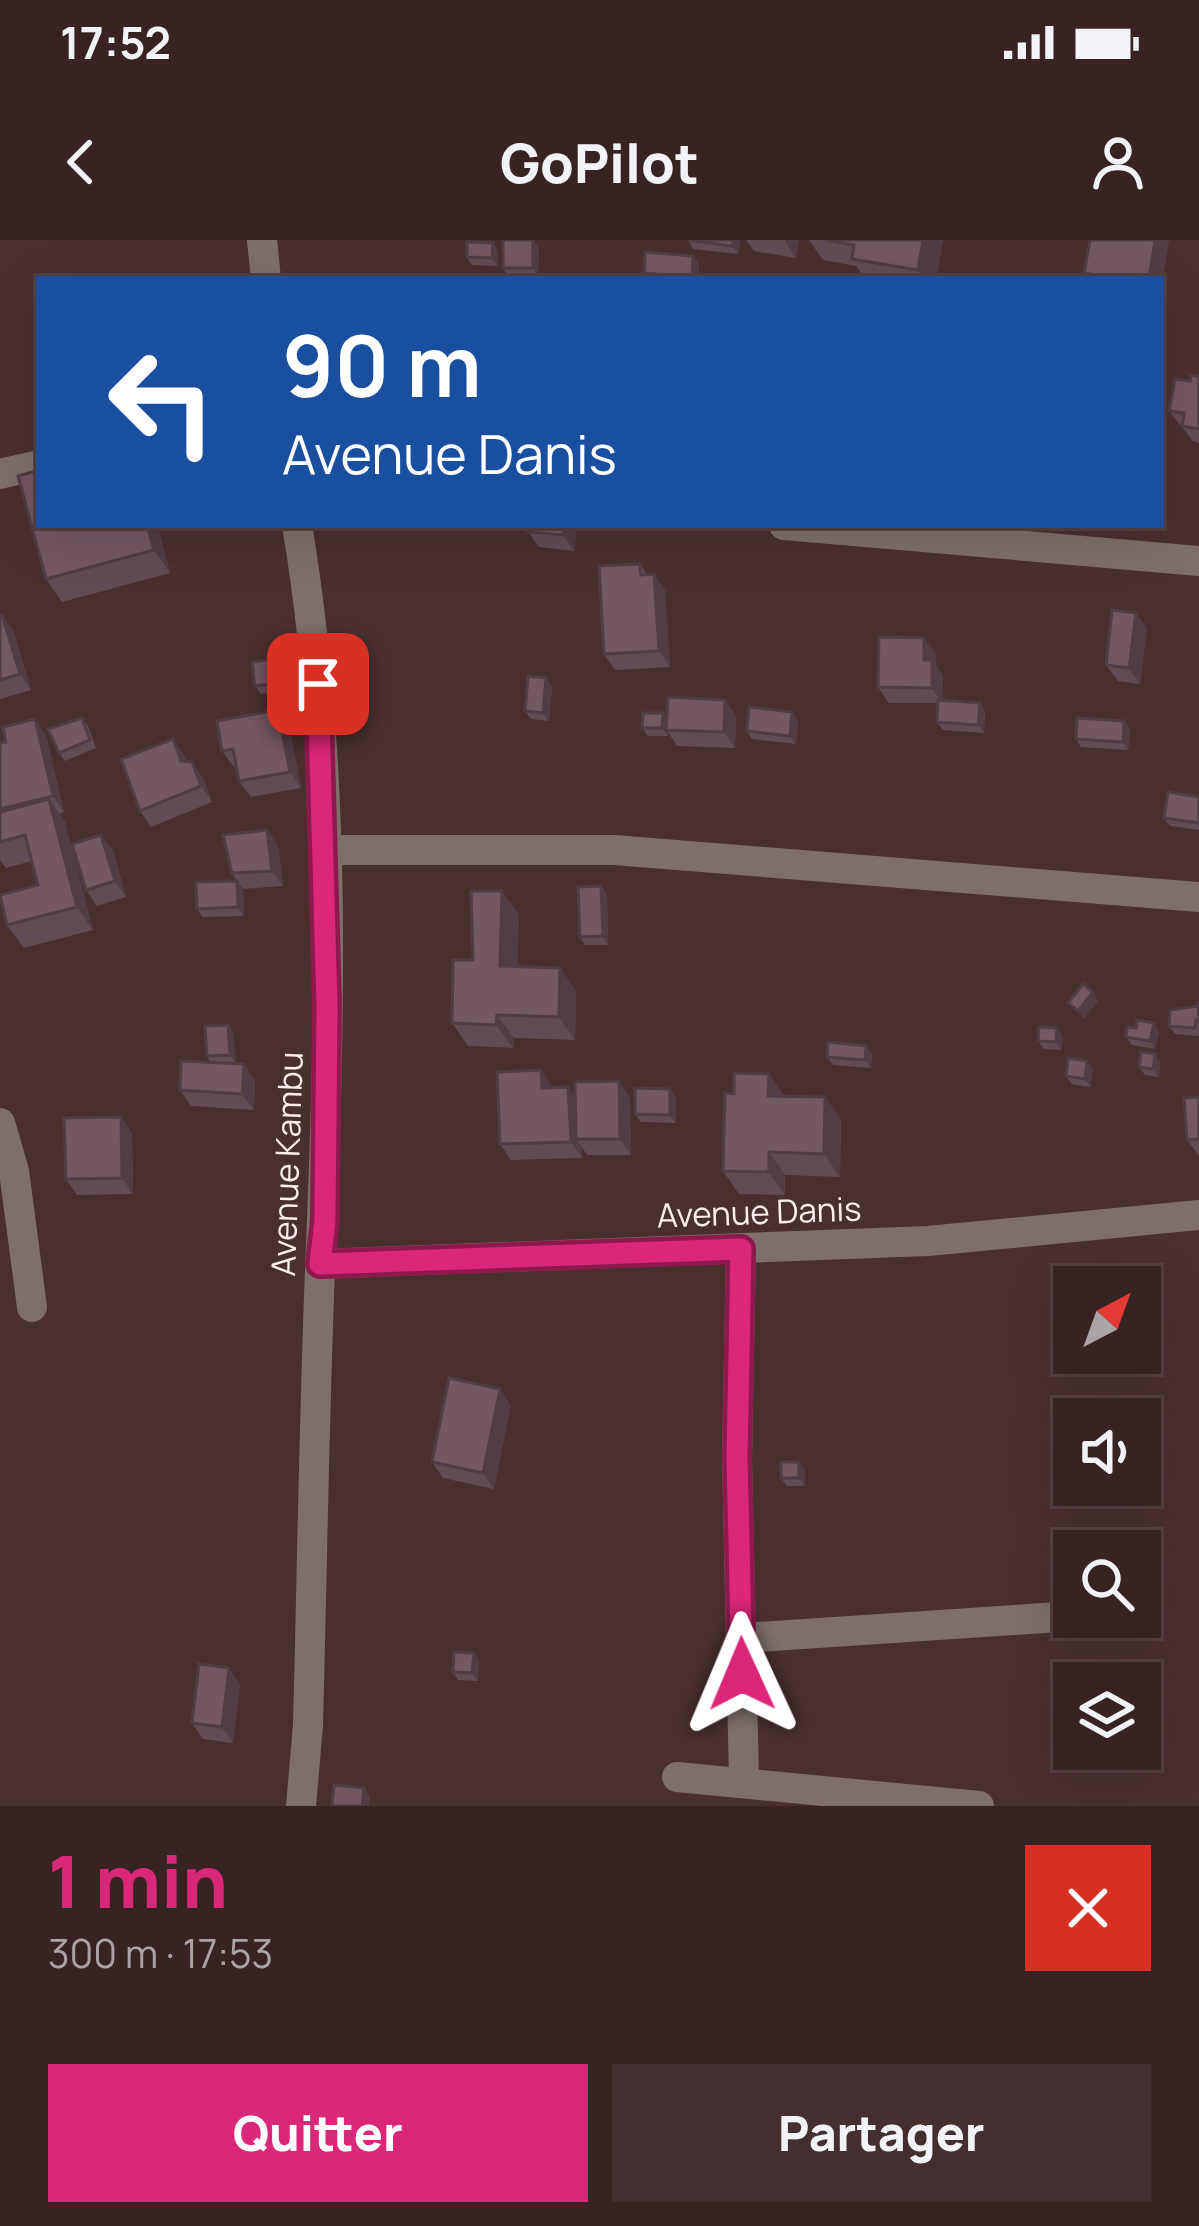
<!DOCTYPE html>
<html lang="fr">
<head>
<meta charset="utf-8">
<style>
	:root { --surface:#382323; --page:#432f30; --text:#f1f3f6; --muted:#aba4a6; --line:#524041; --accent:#db2777 }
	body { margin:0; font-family:Manrope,sans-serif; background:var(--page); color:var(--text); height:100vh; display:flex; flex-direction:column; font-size:45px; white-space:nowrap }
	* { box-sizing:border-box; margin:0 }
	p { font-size:39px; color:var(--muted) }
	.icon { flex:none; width:66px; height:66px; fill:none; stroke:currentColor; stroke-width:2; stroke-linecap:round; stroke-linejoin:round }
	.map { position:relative; height:1566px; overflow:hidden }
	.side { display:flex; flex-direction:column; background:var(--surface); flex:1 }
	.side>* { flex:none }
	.banner { position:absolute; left:36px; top:36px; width:1128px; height:252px; border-radius:0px; box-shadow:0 12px 48px #0002,0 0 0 3px var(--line); background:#1a4fa0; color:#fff; overflow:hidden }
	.needle { width:78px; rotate:41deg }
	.tools { position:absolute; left:1053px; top:1026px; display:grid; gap:24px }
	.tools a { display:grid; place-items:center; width:108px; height:108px; border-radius:0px; background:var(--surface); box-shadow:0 12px 48px #0002,0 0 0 3px var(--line); font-size:60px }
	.pin { position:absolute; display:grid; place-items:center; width:102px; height:102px; color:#fff; margin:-51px; border-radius:24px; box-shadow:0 6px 18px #0006 }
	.me { position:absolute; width:132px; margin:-66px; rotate:359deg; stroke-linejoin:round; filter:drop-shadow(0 0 9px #0008) }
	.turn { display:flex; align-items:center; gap:42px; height:252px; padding:0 48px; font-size:54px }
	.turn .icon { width:156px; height:156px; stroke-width:2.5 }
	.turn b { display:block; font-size:84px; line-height:102px }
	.round { display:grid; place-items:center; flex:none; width:126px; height:126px; border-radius:0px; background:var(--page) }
	.headline { display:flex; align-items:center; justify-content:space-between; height:204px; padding:0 48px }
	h1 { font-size:72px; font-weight:800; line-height:90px; color:var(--accent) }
	.button { display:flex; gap:24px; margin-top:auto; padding:24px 48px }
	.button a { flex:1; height:138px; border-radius:0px; background:var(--accent); color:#fff; font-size:48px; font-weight:800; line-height:138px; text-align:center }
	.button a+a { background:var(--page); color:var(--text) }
	.status { display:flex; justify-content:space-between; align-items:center; height:84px; padding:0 60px; background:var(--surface); direction:ltr }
	.status svg { height:33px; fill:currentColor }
	header { display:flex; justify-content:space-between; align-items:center; height:156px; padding:0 48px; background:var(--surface); font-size:54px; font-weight:800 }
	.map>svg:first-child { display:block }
</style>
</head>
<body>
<div class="status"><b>17:52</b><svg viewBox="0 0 49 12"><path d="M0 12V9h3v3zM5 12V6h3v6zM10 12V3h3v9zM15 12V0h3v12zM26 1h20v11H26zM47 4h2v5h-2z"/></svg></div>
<header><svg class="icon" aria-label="back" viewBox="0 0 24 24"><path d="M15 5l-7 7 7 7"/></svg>GoPilot<svg class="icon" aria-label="person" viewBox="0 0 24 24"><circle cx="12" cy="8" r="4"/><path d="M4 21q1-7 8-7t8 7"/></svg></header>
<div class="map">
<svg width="1199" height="1566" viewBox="0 0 1199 1566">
	<rect width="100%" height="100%" fill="#4a2f2f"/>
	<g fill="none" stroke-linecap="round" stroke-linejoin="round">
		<g stroke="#7d706b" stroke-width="30">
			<polyline points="262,0 266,39"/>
			<polyline points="0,234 39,225"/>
			<path d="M297 285C338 529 330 784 320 1030 314 1182 312 1334 308 1485L301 1566"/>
			<polyline points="784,285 1199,321"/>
			<polyline points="324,610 614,610 1199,657"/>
			<polyline points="0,883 14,931 32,1067"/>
			<polyline points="741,1009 737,1218 744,1542"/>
			<polyline points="320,1024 928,1001 1199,975"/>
			<polyline points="742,1398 1074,1376"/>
			<polyline points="677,1537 979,1566"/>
		</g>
	</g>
	<g fill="#634b55">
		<polygon points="688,0 740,0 738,14 693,9"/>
		<polygon points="746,0 799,0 796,18 754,11"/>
		<polygon points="809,0 943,0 936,39 866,39 856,26 823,20"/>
		<polygon points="1169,0 1161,48 1161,39 1089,39 1084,33"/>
		<polygon points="539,8 538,36 508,36 503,28"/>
		<polygon points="498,11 498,26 472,25 467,17"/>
		<polygon points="699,24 698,39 648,39 644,33"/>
		<polygon points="1199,136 1199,203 1193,201 1169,171 1190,141"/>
		<polygon points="39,285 157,285 170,333 62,362 46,339"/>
		<polygon points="577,285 574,311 539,307 528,292"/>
		<polygon points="640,324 647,335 665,350 670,427 615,430 604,414"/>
		<polygon points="0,375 13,390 31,450 0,459"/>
		<polygon points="1147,388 1140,444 1118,441 1106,425"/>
		<polygon points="936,413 936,425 943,436 943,461 985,471 984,493 943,490 937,482 938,463 889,463 878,447"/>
		<polygon points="272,419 278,427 282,451 261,454 255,446"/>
		<polygon points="552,446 549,481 531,479 525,471"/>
		<polygon points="725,460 736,476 735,508 677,506 668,492 668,496 648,496 642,488"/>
		<polygon points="278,470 289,486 301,548 251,557 239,541 237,526 234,527 222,511"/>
		<polygon points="82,478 88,486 96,508 65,521 59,513"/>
		<polygon points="798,480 796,504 752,499 747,491"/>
		<polygon points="1124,481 1130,489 1128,510 1081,507 1076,499"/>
		<polygon points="46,495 64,572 59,574 65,582 93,690 24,708 7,685 38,645 32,621 6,628 0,620 0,503"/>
		<polygon points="173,499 186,521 203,538 212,562 151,587 140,571"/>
		<polygon points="1199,557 1199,590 1170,586 1164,578"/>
		<polygon points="267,590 278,606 283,646 243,649 244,676 203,677 197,669 237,641 232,633"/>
		<polygon points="113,610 126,657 97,666 86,650"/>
		<polygon points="601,646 607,654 608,705 585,705 580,697"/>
		<polygon points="519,674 517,727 560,728 576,751 575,800 514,798 513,808 468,806 452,783 473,720"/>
		<polygon points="1199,761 1199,796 1175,794 1169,786 1198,766"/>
		<polygon points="228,785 233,793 236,823 255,840 254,870 191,866 180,850 211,823 207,816"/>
		<polygon points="1057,788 1063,797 1061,810 1044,809 1038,801"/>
		<polygon points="1159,791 1155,809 1132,805 1126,797"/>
		<polygon points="872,814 871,828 833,825 827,817"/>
		<polygon points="1160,822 1159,837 1145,835 1139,827"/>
		<polygon points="1093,829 1090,847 1072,844 1066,836"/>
		<polygon points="552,846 552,848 575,857 630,857 631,915 587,915 582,907 582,918 511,920 500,904"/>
		<polygon points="670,849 676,857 676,883 641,882 635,874"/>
		<polygon points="784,856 825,857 841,880 840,937 785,935 785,955 739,954 723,931"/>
		<polygon points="1199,857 1199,916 1187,900"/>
		<polygon points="121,877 132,893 133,954 77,955 66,939"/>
		<polygon points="511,1165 494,1249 443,1238 432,1222"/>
		<polygon points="805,1230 805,1246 787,1246 781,1238"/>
		<polygon points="474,1413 479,1421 478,1441 458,1440 453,1432"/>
		<polygon points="240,1444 233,1503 203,1499 192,1483"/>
	</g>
	<g fill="#503d45">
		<polygon points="533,0 539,8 538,36 533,28"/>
		<polygon points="733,0 740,0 738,14 732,6"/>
		<polygon points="785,0 799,0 796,18 785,2"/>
		<polygon points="923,0 943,0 936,39 924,39 918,30"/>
		<polygon points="1155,0 1169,0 1161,48 1161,39 1149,39"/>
		<polygon points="493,3 498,11 498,26 492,18"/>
		<polygon points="693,16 699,24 698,39 692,37"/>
		<polygon points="147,285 157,285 170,333 154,310"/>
		<polygon points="564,285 577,285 574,311 563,295"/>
		<polygon points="654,334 665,350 670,427 659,411"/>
		<polygon points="1136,373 1147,388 1140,444 1129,428"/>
		<polygon points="2,375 13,390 31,450 20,434"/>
		<polygon points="924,398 936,413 936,425 943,436 943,464 932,448 924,420"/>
		<polygon points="272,419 278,427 282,451 276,443"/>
		<polygon points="546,438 552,446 549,481 543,473"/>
		<polygon points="725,460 736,476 735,508 724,492"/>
		<polygon points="980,463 985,471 984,493 978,485"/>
		<polygon points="278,470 289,486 301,548 290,532"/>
		<polygon points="792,472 798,480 796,504 790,496"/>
		<polygon points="663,473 669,481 668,496 662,488"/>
		<polygon points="35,479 46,495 64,572 53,556"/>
		<polygon points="1124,481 1130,489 1128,510 1123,502"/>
		<polygon points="173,499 184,515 192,537 181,521"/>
		<polygon points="192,522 203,538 212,562 201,546"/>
		<polygon points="49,559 65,582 93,690 77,667"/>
		<polygon points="267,590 278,606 283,646 272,631"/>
		<polygon points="101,595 113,610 126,657 115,641"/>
		<polygon points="237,641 243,649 244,676 238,667"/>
		<polygon points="601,646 607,654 608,705 603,696"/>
		<polygon points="502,651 519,674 517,749 500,726"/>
		<polygon points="560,728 576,751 575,800 559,777"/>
		<polygon points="1093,752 1098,761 1084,779 1078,771"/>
		<polygon points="497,775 514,798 513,808 496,785"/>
		<polygon points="1154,783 1159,791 1155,809 1150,801"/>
		<polygon points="228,785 233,793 236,823 230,815"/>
		<polygon points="1057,788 1063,797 1061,810 1056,802"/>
		<polygon points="866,806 872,814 871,828 865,820"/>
		<polygon points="1155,814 1160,822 1159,837 1153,829"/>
		<polygon points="1087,821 1093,829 1090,847 1085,839"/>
		<polygon points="244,824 255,840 254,870 242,854"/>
		<polygon points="541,830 552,846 553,864 542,848"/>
		<polygon points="769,834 785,857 768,856"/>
		<polygon points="619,841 630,857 631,915 620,899"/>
		<polygon points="568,847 580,863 576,899 582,907 582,918 571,902"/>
		<polygon points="670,849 676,857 676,883 670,875"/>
		<polygon points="825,857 841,880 840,937 824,914"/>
		<polygon points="121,877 132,893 133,954 122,938"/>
		<polygon points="769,912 785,935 785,955 769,932"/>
		<polygon points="500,1149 511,1165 494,1249 483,1233"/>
		<polygon points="799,1222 805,1230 805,1246 799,1238"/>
		<polygon points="474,1413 479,1421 478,1441 472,1433"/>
		<polygon points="229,1428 240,1444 233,1503 222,1487"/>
		<polygon points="364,1548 370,1556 369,1566 362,1566"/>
	</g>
	<g fill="#735763" stroke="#503d45" stroke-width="3">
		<rect x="503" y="0" width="30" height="28"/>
		<polygon points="688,0 733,0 732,6"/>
		<polygon points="826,0 923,0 918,30 852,19 854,5"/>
		<polygon points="1090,0 1155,0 1149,39 1120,39 1084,33"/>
		<polygon points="467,2 493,3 492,18 467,17"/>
		<polygon points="645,12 693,16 692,37 644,33"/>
		<polygon points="1191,135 1199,136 1199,189 1182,186 1184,173 1169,171 1175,139 1190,141"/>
		<polygon points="39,230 39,285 147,285 154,310 46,339 18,236"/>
		<polygon points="529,285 564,285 563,295 528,292"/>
		<polygon points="640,324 641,335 654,334 659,411 604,414 599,326"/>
		<polygon points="1112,370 1136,373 1129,428 1106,425"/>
		<polygon points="0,375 2,375 20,434 0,440"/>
		<polygon points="879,397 924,398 924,420 932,420 932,448 878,447"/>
		<polygon points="272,419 276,443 255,446 252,422"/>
		<polygon points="528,436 546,438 543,473 525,471"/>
		<polygon points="668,457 725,460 724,492 666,490"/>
		<polygon points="938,460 980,463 978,485 937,482"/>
		<polygon points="749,467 792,472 790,496 747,491"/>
		<polygon points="278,470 290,532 239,541 233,509 222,511 217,481"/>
		<polygon points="643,473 663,473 662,488 642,488"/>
		<polygon points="82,478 90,500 59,513 48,489"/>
		<polygon points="1077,478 1124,481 1123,502 1076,499"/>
		<polygon points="35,479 53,556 0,569 0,503 6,502 3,487"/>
		<polygon points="173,499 181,521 192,522 201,546 140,571 121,519"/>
		<polygon points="1168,552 1199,557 1199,583 1164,578"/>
		<polygon points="49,559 77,667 7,685 0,655 38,645 25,595 0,602 0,572"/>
		<polygon points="267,590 272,631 232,633 223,595"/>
		<polygon points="101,595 115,641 86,650 72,604"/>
		<polygon points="237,641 238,667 197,669 196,642"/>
		<polygon points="601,646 603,696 580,697 578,647"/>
		<polygon points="471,651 502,651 500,726 560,728 559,777 497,775 496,785 452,783 453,720 473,720"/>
		<polygon points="1083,744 1093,752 1078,771 1068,763"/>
		<polygon points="1198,761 1199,781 1196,780 1195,788 1169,786 1170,770 1198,766"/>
		<polygon points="1137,780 1154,783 1150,801 1126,797 1127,787 1136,788"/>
		<polygon points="228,785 230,815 207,816 205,786"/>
		<polygon points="1039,787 1057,788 1056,802 1038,801"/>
		<polygon points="828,802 866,806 865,820 827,817"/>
		<polygon points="1141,812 1155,814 1153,829 1139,827"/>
		<polygon points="1068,818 1087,821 1085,839 1066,836"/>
		<polygon points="181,821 244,824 242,854 180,850"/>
		<polygon points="541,830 542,848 568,847 571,902 500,904 497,832"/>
		<polygon points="734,833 769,834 768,856 825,857 824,914 769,912 769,932 723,931 725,853 734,854"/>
		<polygon points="619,841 620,899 576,899 575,842"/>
		<polygon points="635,848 670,849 670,875 635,874"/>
		<polygon points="1199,857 1199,899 1187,900 1184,858"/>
		<polygon points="121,877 122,938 66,939 64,878"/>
		<polygon points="449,1138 500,1149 483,1233 432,1222"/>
		<rect x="781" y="1222" width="18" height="16"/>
		<polygon points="454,1412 474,1413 472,1433 453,1432"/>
		<polygon points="199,1424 229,1428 222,1487 192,1483"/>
		<polygon points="334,1545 364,1548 362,1566 332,1566"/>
	</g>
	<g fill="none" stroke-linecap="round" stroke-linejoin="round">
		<defs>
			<polyline id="route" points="318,444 327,765 325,980 320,1024 741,1009 737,1218 742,1434"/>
		</defs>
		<use href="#route" stroke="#8e194d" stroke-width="30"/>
		<use href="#route" stroke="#db2777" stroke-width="21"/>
	</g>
	<g text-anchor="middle" stroke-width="9" stroke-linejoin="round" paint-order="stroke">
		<g font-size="33" fill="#fdeeed" stroke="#4a2f2f">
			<text transform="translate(287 924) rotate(-88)" y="12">Avenue Kambu</text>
			<text transform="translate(759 972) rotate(-2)" y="12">Avenue Danis</text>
		</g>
	</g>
</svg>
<div class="tools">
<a><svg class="needle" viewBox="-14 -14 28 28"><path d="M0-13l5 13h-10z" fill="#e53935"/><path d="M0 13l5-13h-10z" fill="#aba4a6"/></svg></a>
<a><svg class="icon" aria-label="sound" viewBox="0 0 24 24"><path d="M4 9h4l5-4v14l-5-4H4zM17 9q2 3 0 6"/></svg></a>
<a><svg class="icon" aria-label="search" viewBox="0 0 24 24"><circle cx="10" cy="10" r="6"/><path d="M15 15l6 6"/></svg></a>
<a><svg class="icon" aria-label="layers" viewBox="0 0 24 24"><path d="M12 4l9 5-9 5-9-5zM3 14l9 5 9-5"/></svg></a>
</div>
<div class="pin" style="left:318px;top:444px;background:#d93025"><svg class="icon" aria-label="arrive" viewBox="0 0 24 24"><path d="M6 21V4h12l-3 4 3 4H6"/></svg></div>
<svg class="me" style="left:742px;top:1434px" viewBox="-20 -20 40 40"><path d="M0-17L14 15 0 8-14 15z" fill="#db2777" stroke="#fff" stroke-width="4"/></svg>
<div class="banner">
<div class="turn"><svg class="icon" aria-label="left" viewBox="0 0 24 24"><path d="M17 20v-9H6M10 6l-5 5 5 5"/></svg><div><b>90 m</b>Avenue Danis</div></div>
</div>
</div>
<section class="side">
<div class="headline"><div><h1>1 min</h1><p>300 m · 17:53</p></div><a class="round" style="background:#d93025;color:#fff"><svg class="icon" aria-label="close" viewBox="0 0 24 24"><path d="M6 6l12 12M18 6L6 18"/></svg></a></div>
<div class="button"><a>Quitter</a><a>Partager</a></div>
</section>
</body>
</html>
